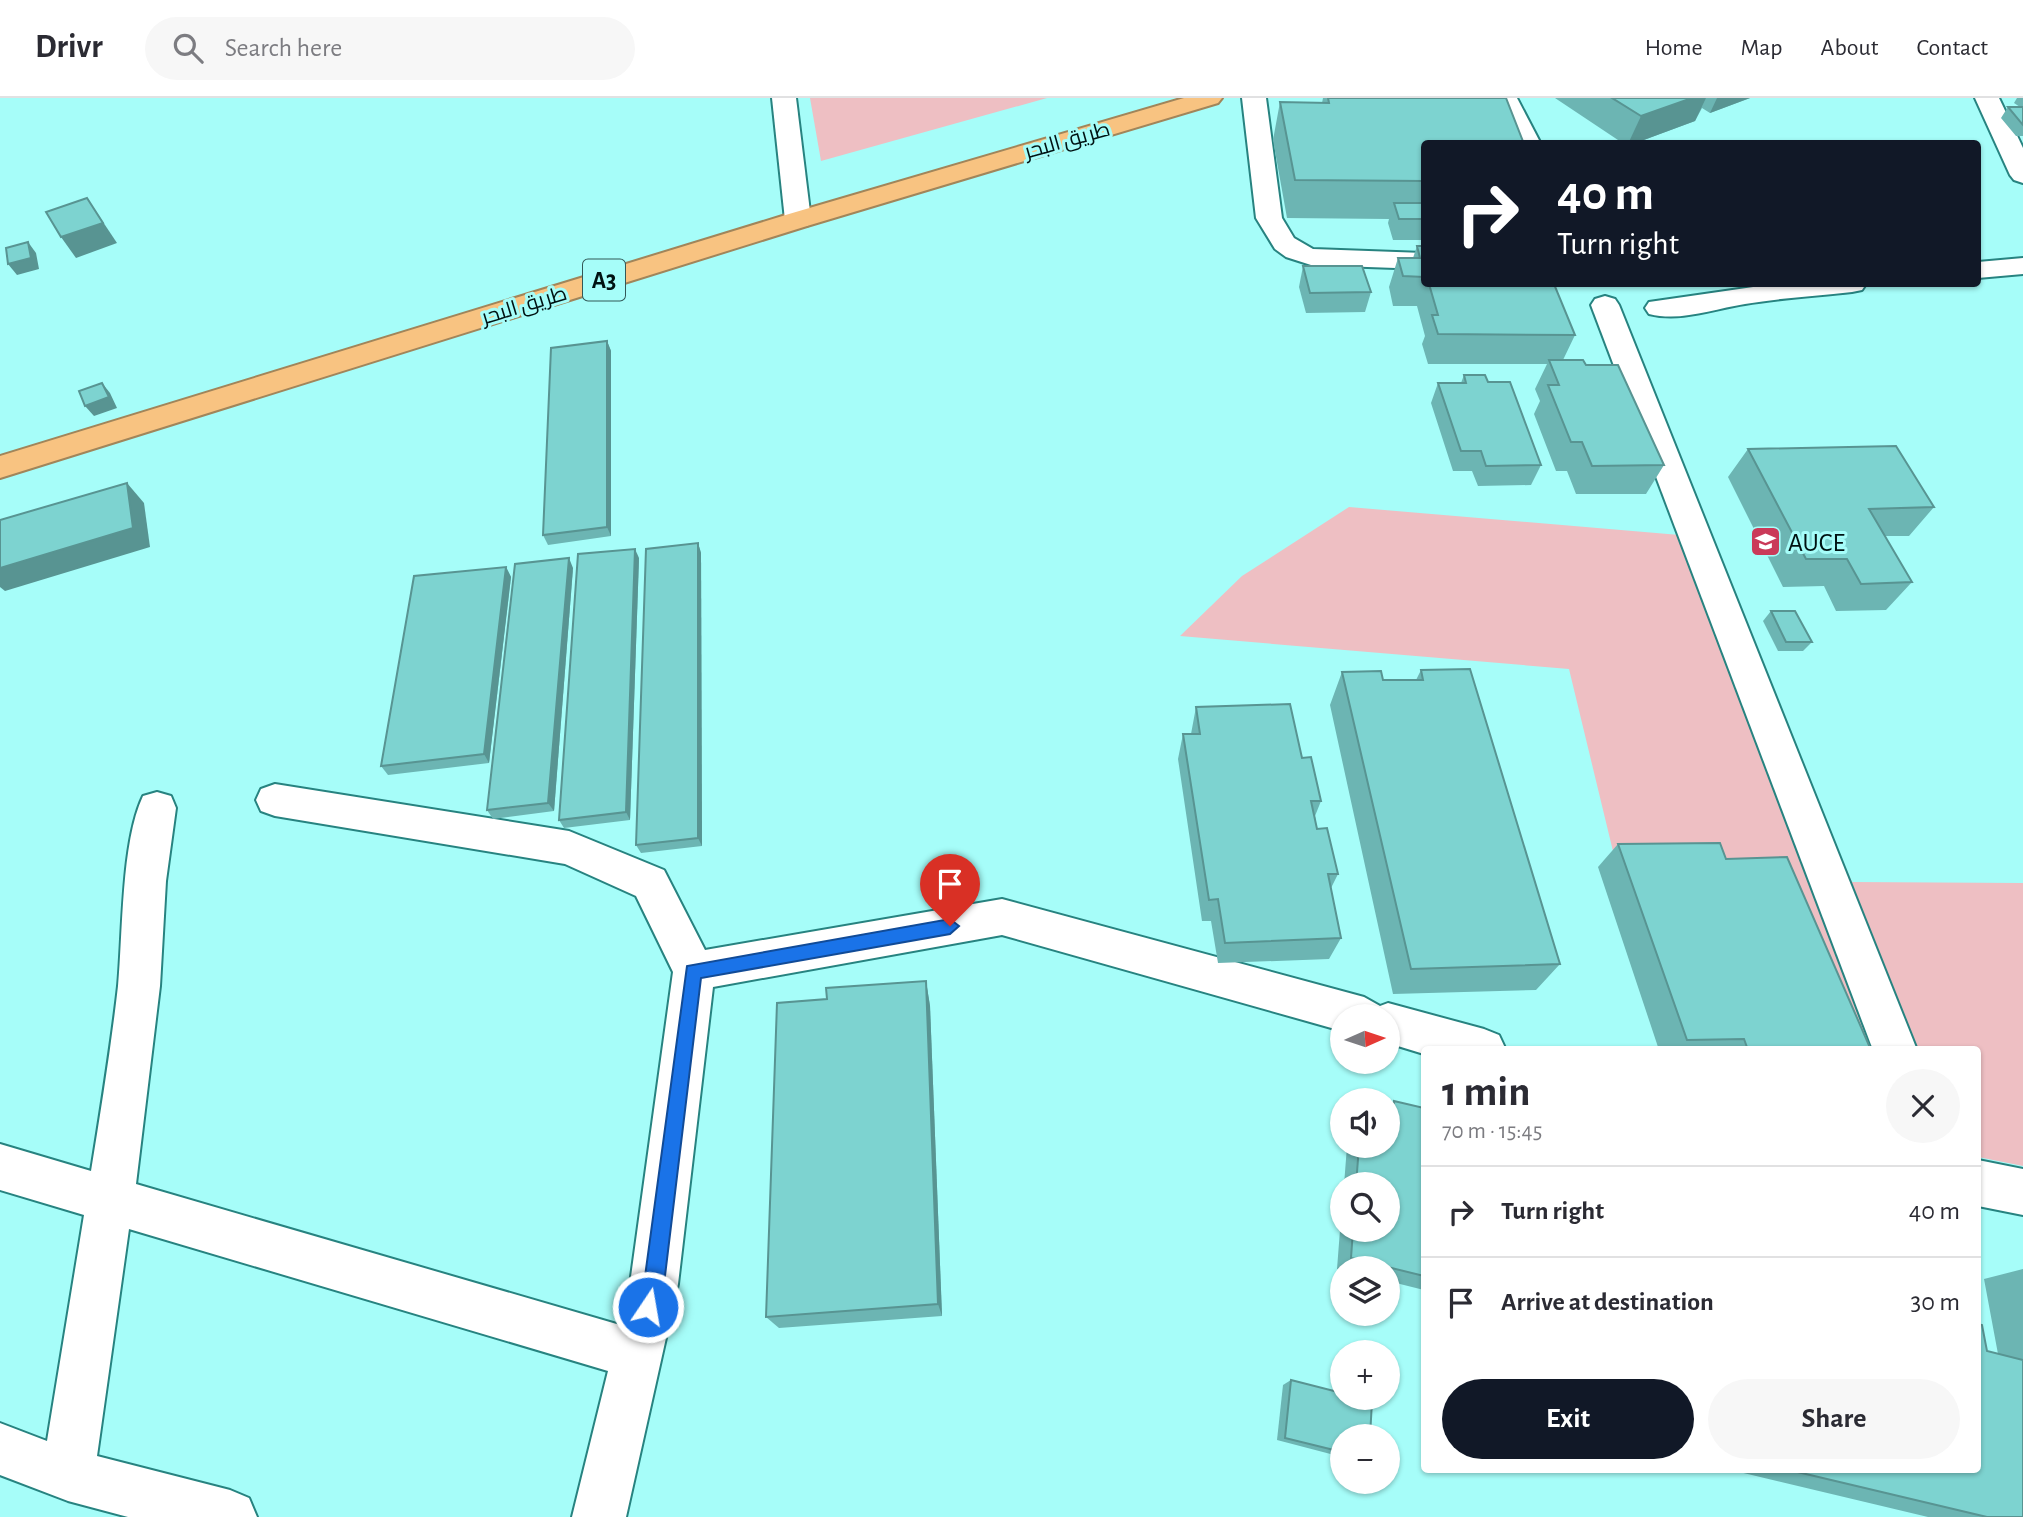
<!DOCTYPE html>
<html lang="en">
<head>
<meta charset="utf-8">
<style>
	:root { --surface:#fff; --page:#f7f7f7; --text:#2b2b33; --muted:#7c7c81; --line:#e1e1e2; --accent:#111827 }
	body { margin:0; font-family:"Alegreya Sans",Cairo,sans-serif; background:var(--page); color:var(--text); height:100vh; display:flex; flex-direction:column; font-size:26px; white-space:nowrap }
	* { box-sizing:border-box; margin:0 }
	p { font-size:23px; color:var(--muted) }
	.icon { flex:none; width:38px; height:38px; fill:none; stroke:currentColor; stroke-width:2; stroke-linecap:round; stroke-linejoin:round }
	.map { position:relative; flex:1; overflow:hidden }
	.sheet { position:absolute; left:1421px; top:948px; width:560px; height:427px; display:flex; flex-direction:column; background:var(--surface); border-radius:7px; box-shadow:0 2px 5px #0004 }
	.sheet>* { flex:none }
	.banner { position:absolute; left:1421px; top:42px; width:560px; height:147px; border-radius:7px; box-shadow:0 2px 5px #0004; background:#111827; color:#fff; overflow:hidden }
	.needle { width:46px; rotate:87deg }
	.controls { position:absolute; left:1330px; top:906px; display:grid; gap:14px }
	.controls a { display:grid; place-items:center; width:70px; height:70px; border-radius:50%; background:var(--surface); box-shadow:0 2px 5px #0004; font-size:35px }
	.pin { position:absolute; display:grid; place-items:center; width:60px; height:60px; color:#fff; margin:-72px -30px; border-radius:50% 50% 50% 0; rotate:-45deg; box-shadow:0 0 7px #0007 }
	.pin .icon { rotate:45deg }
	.me { position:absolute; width:77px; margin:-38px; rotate:12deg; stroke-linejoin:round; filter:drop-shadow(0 0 5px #0008) }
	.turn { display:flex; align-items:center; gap:24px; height:147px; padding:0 21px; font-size:32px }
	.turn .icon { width:91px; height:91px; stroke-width:2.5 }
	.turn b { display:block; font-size:49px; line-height:60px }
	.round { display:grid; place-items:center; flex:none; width:74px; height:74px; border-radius:37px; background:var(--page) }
	.overview { display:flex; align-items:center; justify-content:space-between; height:119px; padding:0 21px }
	h1 { font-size:42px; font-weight:600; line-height:52px }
	.button { display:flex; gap:14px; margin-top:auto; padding:14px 21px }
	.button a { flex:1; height:80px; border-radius:42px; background:var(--accent); color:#fff; font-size:28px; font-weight:600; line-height:80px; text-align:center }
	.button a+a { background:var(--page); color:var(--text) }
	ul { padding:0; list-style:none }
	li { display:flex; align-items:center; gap:21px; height:91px; padding:0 21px; border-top:2px solid var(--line) }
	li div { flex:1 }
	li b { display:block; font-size:26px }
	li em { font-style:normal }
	header { display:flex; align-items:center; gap:42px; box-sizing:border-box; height:98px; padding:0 35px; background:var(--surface); border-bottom:2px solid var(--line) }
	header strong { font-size:33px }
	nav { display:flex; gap:38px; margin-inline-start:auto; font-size:24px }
	.search { width:490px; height:63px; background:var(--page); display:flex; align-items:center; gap:18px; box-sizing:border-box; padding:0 24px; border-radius:38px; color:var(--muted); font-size:26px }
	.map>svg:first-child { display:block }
</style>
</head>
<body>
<header>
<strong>Drivr</strong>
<div class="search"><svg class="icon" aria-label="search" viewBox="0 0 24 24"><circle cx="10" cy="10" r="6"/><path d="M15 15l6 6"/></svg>Search here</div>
<nav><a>Home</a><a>Map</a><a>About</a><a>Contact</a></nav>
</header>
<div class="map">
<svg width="2023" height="1419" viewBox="0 0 2023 1419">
	<rect width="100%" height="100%" fill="#a6fdf9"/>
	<g fill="#eebfc3">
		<polygon points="810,0 1047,0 821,63"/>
		<polygon points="1349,409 1703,439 1852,784 2023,785 2023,1068 1978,1059 1978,952 1661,952 1569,571 1180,538 1242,478"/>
	</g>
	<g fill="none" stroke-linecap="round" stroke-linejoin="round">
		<defs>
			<g id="minor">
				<polygon points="772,0 796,0 811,122 807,128 789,128 785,122"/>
				<polygon points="1242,0 1266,0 1282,120 1294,140 1313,151 1424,155 1424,171 1311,167 1286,159 1275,151 1256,120"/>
				<polygon points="1493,0 1517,0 1541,46 1516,46"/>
				<polygon points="1975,0 1999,0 2023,50 2023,85 2014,82 2010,77"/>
				<polygon points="2023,160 2023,176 1978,180 1978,164"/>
				<path d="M1774 186H1866L1862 192 1852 194C1816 198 1780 200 1745 206 1713 211 1681 224 1649 216L1645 210 1649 204Z"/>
				<polygon points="1605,198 1615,201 1619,207 1917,952 1873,952 1591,207 1595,201"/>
				<path d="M275 686 569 733 664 772 705 852 1002 801 1364 899 1380 908 1388 905 1484 931 1499 937 1506 952H1424V956L1388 945V919H1342V933L1002 837 713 889 678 1186 626 1419H572L608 1273 129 1131 97 1358 230 1392 249 1400 257 1419H128L68 1403 0 1377V1325L47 1343 84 1117 0 1092V1046L91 1073C101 1011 111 950 118 888 123 836 121 744 143 698L157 694 171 698 176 710 166 783 160 888 136 1086 620 1227 630 1186 673 874 636 798 565 766 275 718 261 713 256 702 261 691Z"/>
				<polygon points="1978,1062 2023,1071 2023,1117 1978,1108"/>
			</g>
			<polygon id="highway" points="1184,0 1222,0 1218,5 807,128 0,380 0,358 789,116"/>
		</defs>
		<use href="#minor" stroke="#278380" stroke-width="4"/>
		<use href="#highway" stroke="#a1855a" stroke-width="4"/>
		<use href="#minor" fill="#fff" fill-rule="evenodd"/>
		<use href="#highway" fill="#f8c381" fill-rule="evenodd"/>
	</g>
	<g fill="#6cb5b3">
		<polygon points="1323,0 1506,0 1424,46 1424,142 1393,142 1388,125 1389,121 1287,120 1273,42 1280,4 1322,5"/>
		<polygon points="1555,0 1750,0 1710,15 1702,10 1695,23 1633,46 1624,46"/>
		<polygon points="2017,0 2023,0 2023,38 2016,38 2001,20 2008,9 2020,9 2014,5"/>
		<polygon points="1417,148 1424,148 1424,186 1554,186 1575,237 1563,262 1586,267 1664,367 1646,396 1576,396 1567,373 1556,373 1534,316 1540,303 1535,291 1547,266 1428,266 1422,246 1425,238 1417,208 1393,208 1389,189 1398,160 1413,160"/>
		<polygon points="1303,168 1371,194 1365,214 1306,215 1299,189"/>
		<polygon points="607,243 611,253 611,438 548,447 543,437"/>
		<polygon points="1464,277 1488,284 1541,367 1531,387 1478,388 1472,373 1453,373 1431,305 1438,285 1461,285"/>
		<polygon points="1748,351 1934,409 1909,438 1885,438 1912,484 1886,512 1836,513 1824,488 1783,489 1728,379"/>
		<polygon points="698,445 701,455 702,748 641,755 636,747"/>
		<polygon points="639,460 630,722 564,730 559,722"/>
		<polygon points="506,469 511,479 489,665 388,677 381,668"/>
		<polygon points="573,470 554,713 493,721 487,712"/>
		<polygon points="1771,513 1812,544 1803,553 1778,553 1763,523"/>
		<polygon points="1421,572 1560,866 1536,892 1393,896 1330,607 1342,574 1383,582 1416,582"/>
		<polygon points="1196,609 1302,660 1321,703 1315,718 1317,731 1338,776 1331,790 1341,840 1329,861 1218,865 1211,823 1202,823 1178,661 1183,636 1191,636"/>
		<polygon points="1618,746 1726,761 1871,952 1659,952 1598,769"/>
		<polygon points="926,883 930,908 942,1218 779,1230 766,1219 827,901"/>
		<polygon points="1394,1003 1424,1010 1424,1192 1388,1183 1388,1171 1342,1171 1342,1173 1337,1171 1342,1106 1342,1132 1388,1132 1388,1087 1344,1087 1347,1048 1388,1048 1388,1009"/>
		<polygon points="2023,1171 2023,1419 1928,1419 1731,1372 1978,1372 1987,1253 1998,1256 1984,1181"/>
		<polygon points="1291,1282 1342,1339 1342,1359 1277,1342 1283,1287"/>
	</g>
	<g fill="#589492">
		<polygon points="1692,0 1706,0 1695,23 1633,46 1628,46 1641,18"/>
		<polygon points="1717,0 1750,0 1710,15"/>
		<polygon points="87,100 117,145 76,160 61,139"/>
		<polygon points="28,144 36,155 39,171 17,177 8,166"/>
		<polygon points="607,243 611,253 611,438 607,429"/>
		<polygon points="102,285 110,295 117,310 94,318 85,308"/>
		<polygon points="127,385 144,405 150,449 5,493 0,489 0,470"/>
		<polygon points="698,445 701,455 702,748 698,740"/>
		<polygon points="635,451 639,460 630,722 626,714"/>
		<polygon points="569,460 573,470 554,713 548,705"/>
		<polygon points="506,469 511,479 489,665 484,656"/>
		<polygon points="926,883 930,908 942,1218 938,1206"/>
	</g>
	<g fill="#7dd3d0" stroke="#589492" stroke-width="2">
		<polygon points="1328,0 1506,0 1524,46 1424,46 1424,83 1295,82 1280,4 1329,5"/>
		<polygon points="1612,0 1692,0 1641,18"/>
		<polygon points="2008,9 2023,9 2023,27"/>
		<polygon points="87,100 103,125 61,139 46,114"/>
		<polygon points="1394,105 1424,105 1424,121 1399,121"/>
		<polygon points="28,144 31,160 8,166 6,150"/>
		<polygon points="1417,148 1424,148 1424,179 1403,178 1398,160 1420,160"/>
		<polygon points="1303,168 1362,168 1371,194 1310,195"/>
		<polygon points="1429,186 1554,186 1575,237 1438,236 1432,217 1438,217"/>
		<polygon points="607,243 607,429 543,437 551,250"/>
		<polygon points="1549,262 1583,262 1586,267 1618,267 1664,367 1592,368 1582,344 1571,344 1548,287 1559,287"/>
		<polygon points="1464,277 1485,277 1488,284 1510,284 1541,367 1486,368 1481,353 1461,353 1438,285 1466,285"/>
		<polygon points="102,285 109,299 85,308 79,293"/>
		<polygon points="1896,348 1934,409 1869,411 1912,484 1861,486 1847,461 1806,461 1748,351"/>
		<polygon points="127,385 133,430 0,470 0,422"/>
		<polygon points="698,445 698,740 636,747 646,451"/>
		<polygon points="635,451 626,714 559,722 578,456"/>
		<polygon points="569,460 548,705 487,712 515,466"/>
		<polygon points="506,469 484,656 381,668 414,478"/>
		<polygon points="1771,513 1795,513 1812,544 1786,544"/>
		<polygon points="1470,571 1560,866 1411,871 1342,574 1381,573 1383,582 1423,582 1421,572"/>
		<polygon points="1290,606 1302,660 1311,659 1321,703 1311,703 1317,731 1327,730 1338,776 1328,776 1341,840 1225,845 1218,801 1209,802 1183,636 1200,636 1196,609"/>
		<polygon points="1720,745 1726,761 1787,759 1871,952 1748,952 1744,941 1687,942 1618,746"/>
		<polygon points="926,883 938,1206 766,1219 777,905 827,901 826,890"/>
		<polygon points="1394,1003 1424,1010 1424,1178 1351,1160 1353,1132 1388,1132 1388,1087 1356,1087 1359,1048 1388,1048 1388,1022 1393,1024"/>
		<polygon points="1978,1226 1982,1227 1987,1253 2023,1262 2023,1419 1987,1419 1789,1372 1978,1372"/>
		<polygon points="1291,1282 1342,1295 1342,1300 1363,1300 1372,1303 1370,1339 1342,1339 1342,1354 1285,1340"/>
	</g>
	<polygon fill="#1a73e8" stroke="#114b97" stroke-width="2" points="950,821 959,828 950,836 701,880 664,1186 656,1217 648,1220 641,1217 638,1209 644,1186 687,868"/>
	<defs>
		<symbol id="university-square" viewBox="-11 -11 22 22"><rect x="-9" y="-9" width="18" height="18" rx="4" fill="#ca3a59" stroke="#a6fdf9"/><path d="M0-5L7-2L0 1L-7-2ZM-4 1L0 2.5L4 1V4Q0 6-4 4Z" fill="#fff"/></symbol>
	</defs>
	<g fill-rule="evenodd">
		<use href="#university-square" x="1748" y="426" width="35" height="35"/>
	</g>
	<g text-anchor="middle" stroke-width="6" stroke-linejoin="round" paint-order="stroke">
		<g font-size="21" fill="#001212" stroke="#a6fdf9">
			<text transform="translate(1067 42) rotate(-16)" y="7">طريق البحر</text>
			<text transform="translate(524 207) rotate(-17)" y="7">طريق البحر</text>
		</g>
		<rect fill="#a6fdf9" stroke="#325857" stroke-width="2" x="583" y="161.5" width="42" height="41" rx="5"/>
		<g font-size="24" font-weight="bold" fill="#001212">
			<text x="604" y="190">A3</text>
		</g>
		<g font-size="26" fill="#001212" stroke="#a6fdf9" text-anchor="start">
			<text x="1788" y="453">AUCE</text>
		</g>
	</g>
</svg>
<div class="controls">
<a><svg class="needle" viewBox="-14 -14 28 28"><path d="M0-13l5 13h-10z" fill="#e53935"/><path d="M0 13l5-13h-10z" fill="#7c7c81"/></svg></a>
<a><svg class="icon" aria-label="sound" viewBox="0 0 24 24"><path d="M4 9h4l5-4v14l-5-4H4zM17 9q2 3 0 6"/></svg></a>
<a><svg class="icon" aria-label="search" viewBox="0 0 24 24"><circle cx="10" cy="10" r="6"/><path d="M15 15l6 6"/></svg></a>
<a><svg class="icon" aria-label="layers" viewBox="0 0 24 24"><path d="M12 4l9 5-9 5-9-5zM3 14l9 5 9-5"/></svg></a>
<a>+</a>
<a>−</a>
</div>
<div class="pin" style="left:950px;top:828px;background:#d93025"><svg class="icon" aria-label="arrive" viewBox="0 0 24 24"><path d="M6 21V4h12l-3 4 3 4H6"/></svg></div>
<svg class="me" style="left:648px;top:1209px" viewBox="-20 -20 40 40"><circle r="17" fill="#1a73e8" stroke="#fff" stroke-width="3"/><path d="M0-11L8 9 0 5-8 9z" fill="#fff"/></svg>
<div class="banner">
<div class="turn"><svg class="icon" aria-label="right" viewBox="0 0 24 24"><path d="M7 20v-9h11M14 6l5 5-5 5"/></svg><div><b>40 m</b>Turn right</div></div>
</div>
<section class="sheet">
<div class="overview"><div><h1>1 min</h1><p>70 m · 15:45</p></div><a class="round"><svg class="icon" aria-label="close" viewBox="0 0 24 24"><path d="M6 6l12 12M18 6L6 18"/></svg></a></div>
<ul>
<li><svg class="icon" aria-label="right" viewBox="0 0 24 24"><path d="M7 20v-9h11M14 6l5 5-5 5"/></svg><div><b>Turn right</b></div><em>40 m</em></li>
<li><svg class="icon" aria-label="arrive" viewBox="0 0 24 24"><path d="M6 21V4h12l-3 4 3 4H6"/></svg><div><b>Arrive at destination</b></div><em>30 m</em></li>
</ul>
<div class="button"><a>Exit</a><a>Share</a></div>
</section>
</div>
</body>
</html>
